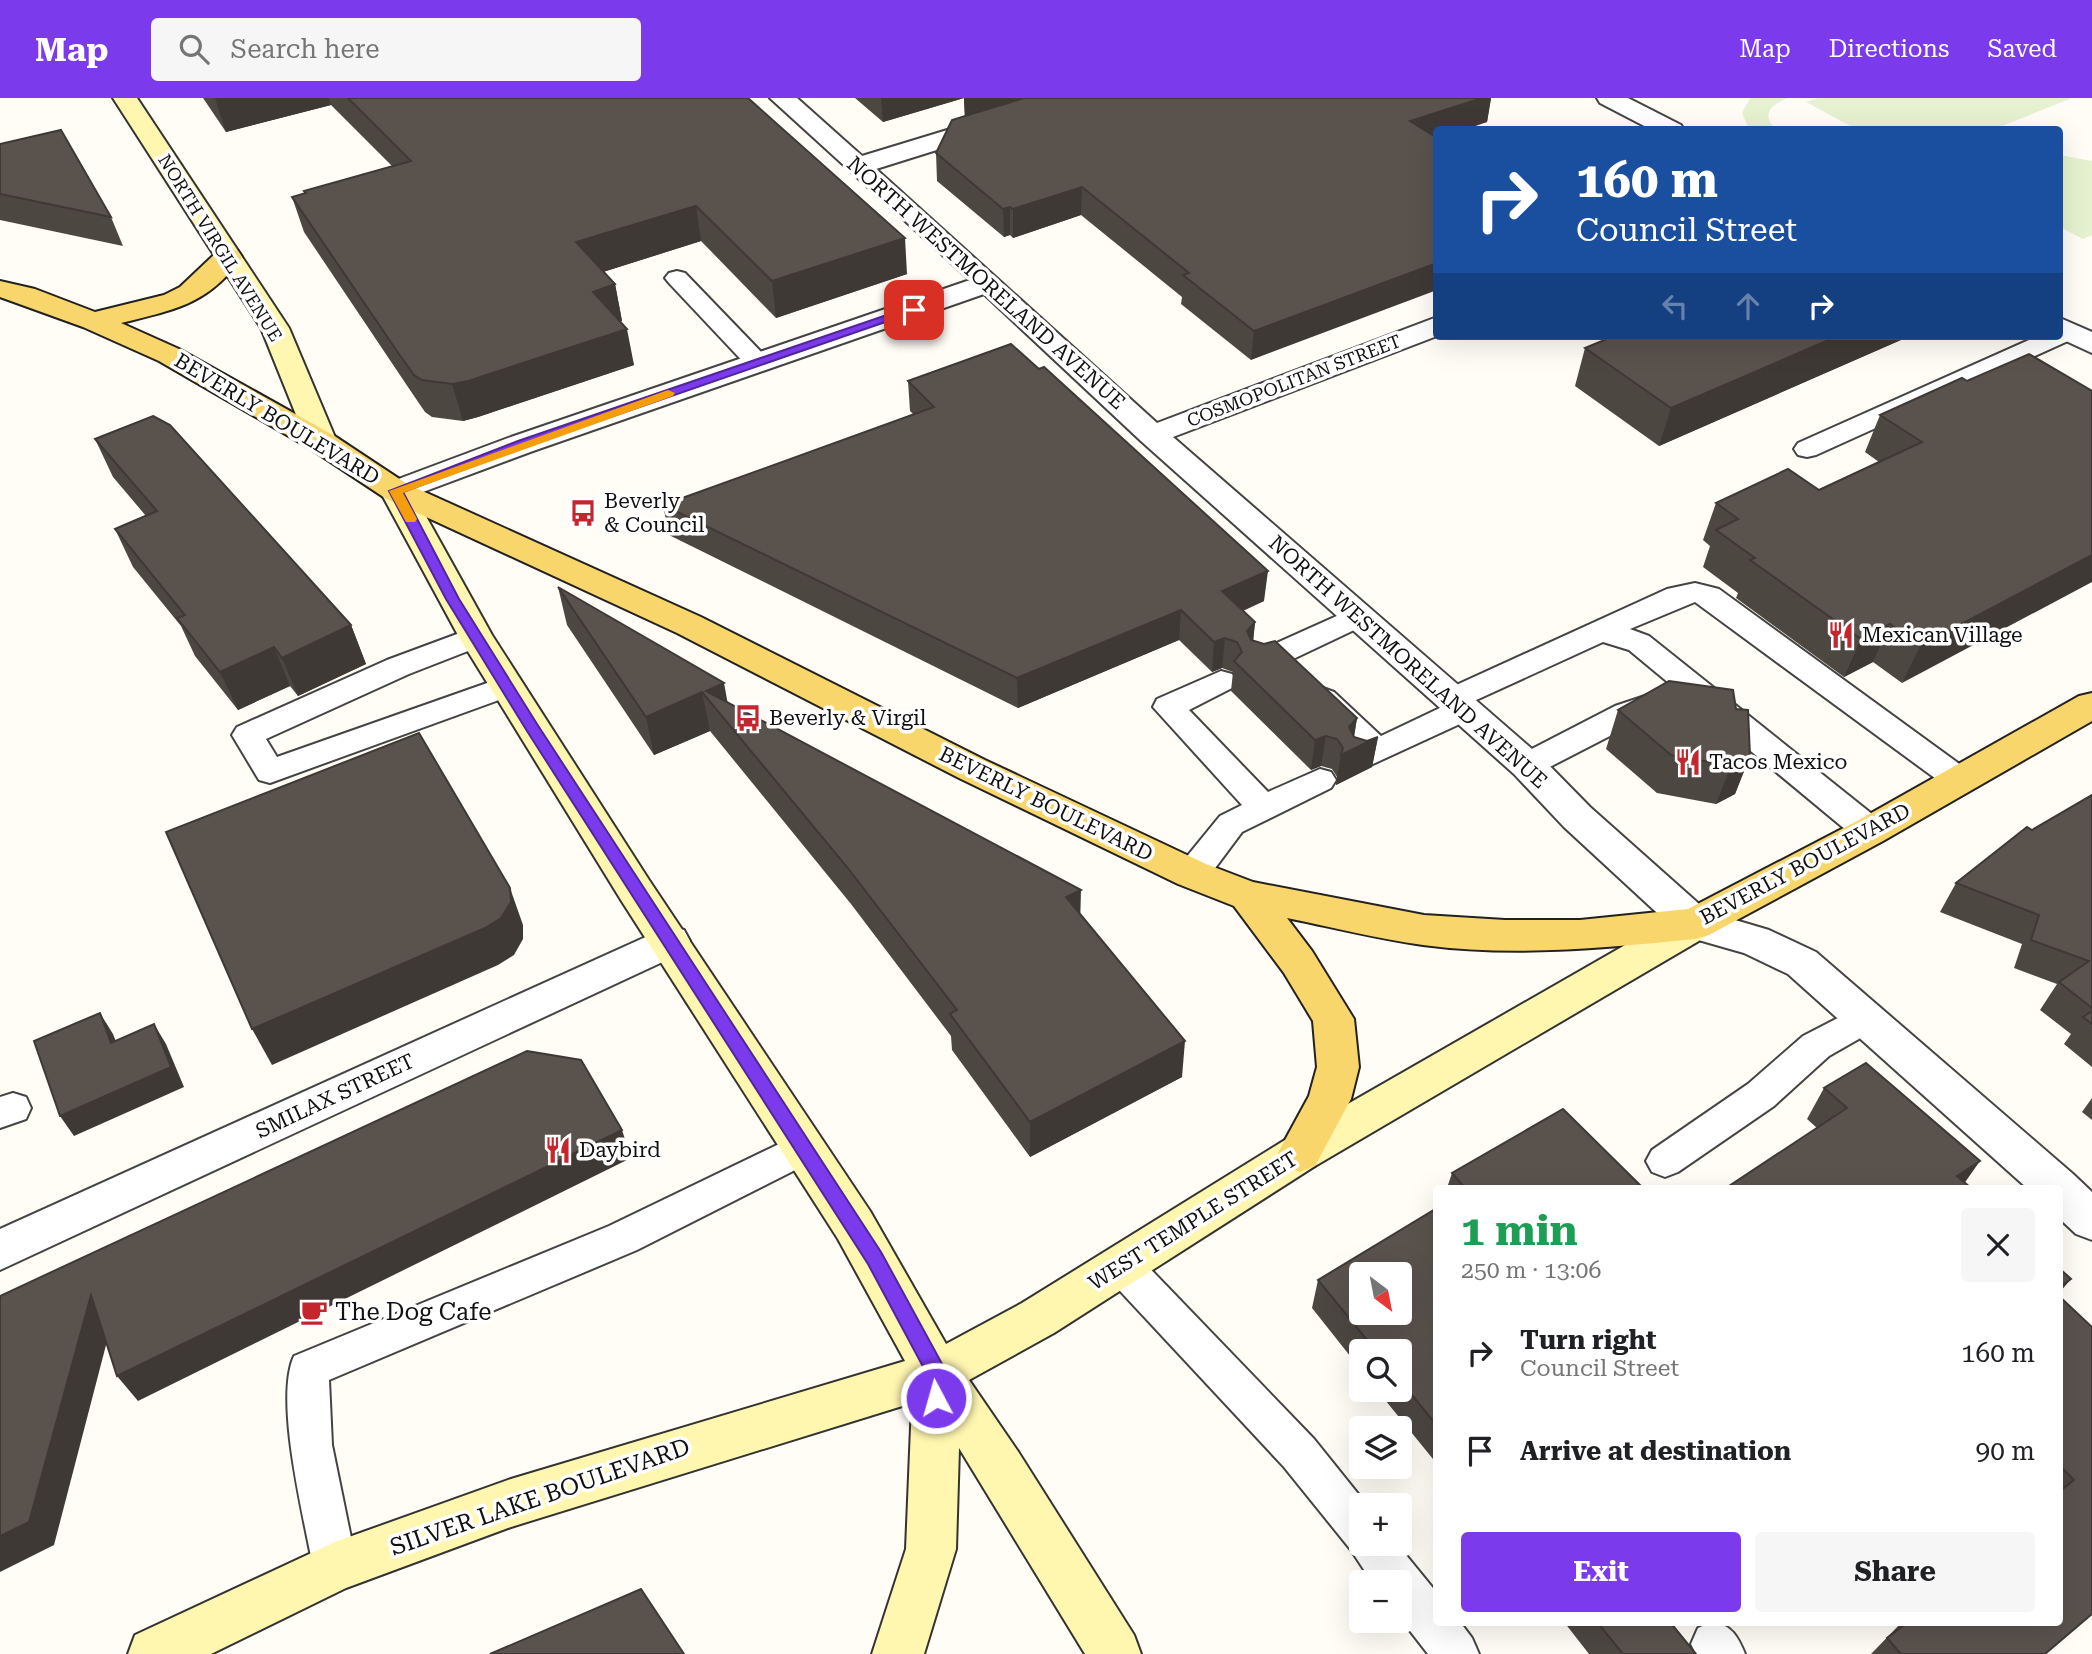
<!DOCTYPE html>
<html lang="en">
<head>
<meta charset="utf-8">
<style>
	:root { --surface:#fff; --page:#f6f6f6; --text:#202124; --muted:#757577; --accent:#7c3aed }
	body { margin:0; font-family:"Roboto Serif",serif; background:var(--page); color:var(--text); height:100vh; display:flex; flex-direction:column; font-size:26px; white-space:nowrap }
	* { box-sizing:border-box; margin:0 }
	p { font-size:23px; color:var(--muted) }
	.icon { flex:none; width:38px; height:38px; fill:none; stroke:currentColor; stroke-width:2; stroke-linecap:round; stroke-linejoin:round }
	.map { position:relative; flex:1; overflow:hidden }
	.panel { position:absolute; left:1433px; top:1087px; width:630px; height:441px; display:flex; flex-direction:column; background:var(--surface); border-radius:7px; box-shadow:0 7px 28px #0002 }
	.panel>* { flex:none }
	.hud { position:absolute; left:1433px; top:28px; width:630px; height:214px; border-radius:7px; box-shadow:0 7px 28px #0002; background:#1a4fa0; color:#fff; overflow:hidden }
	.needle { width:46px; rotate:148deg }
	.controls { position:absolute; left:1349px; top:1164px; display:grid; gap:14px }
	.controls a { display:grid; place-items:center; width:63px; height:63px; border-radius:7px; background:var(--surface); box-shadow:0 7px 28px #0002; font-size:35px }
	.pin { position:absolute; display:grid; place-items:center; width:60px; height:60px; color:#fff; margin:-30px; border-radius:14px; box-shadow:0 4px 10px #0006 }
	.me { position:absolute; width:77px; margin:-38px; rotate:354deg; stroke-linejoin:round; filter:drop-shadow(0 0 5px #0008) }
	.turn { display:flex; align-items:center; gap:24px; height:147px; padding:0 28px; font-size:32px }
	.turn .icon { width:91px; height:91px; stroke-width:2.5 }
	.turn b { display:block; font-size:49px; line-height:60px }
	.lanes { display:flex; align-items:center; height:66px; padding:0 28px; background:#0003; justify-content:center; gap:35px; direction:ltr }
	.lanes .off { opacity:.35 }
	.round { display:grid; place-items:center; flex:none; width:74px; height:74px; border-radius:7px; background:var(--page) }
	.head { display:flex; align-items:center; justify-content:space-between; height:119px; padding:0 28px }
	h1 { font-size:42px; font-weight:700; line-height:52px; color:#1e9e55 }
	.primary-button { display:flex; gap:14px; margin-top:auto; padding:14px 28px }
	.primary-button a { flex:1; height:80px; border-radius:7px; background:var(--accent); color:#fff; font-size:28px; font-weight:700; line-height:80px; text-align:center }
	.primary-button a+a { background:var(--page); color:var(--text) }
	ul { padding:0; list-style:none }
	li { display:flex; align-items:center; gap:21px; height:98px; padding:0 28px }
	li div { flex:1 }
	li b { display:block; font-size:26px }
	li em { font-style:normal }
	header { display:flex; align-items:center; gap:42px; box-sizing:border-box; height:98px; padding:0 35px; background:var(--accent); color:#fff }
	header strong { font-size:33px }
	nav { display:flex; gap:38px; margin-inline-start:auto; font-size:24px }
	.search { width:490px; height:63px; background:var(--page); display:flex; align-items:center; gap:18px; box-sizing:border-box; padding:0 24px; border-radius:7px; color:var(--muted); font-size:26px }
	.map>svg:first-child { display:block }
</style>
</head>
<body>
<header>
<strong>Map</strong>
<div class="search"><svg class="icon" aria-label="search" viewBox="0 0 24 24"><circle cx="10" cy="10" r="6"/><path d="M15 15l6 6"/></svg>Search here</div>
<nav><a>Map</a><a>Directions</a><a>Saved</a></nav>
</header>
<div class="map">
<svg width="2092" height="1556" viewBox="0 0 2092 1556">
	<rect width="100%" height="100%" fill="#fffdf5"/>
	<g fill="#e6f2cf">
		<path d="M1750 0H1788C1772 6 1760 16 1776 31H1749L1742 15Z"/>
		<polygon points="1818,0 2072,0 1992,32 1856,31 1806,4"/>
		<polygon points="2060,57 2092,63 2092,137 2083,141 2060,129"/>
	</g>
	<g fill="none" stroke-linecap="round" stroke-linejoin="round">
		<defs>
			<g id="lane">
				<polygon points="677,173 685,175 767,260 771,265 767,270 758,273 749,270 669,185 665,180 669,175"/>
				<polygon points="2060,231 2068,233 2071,238 2068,243 1816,357 1807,359 1798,357 1794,351 1798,345 2038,238 2060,238"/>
				<polygon points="1695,485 1719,491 1969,673 1974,681 1969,689 1958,692 1947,689 1695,504 1630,531 1649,538 1882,724 1886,733 1882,742 1870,745 1858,742 1629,552 1603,544 1474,603 1479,611 1475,619 1362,671 1351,668 1346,660 1356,650 1308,601 1312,594 1323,590 1334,594 1381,638 1442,609 1437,601 1441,594 1667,491"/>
				<polygon points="1359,508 1369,511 1374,518 1369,525 1272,571 1261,574 1250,571 1246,564 1250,557"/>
				<polygon points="476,529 486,532 491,539 486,546 409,576 266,641 277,659 507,578 518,581 522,588 518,595 270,685 259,682 232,637 237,629 387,562"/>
				<polygon points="1221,573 1232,576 1236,583 1232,590 1189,612 1268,694 1320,671 1331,674 1336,682 1331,690 1242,734 1204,785 1192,789 1180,785 1175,776 1180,767 1220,718 1242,707 1153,609 1157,601"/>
				<polygon points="1657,594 1668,598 1672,605 1668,612 1637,624 1538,675 1527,678 1516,675 1511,667 1516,659 1615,608"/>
				<polygon points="1865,906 1878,910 1883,920 1878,930 1829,958 1774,1008 1678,1074 1665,1079 1652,1074 1646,1063 1652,1052 1748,986 1803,938"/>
				<polygon points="13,995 26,999 31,1010 26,1021 0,1030 0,999"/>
				<path d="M804 1034 817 1039 823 1050 817 1061 637 1152 329 1282 332 1347 357 1469 351 1485 335 1491 319 1485 313 1469C304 1419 274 1302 294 1258L609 1128Z"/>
				<polygon points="1121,1149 1135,1155 1314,1341 1367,1407 1362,1407 1362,1446 1397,1446 1437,1495 1437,1524 1460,1524 1472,1540 1479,1556 1428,1556 1400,1520 1400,1484 1372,1484 1351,1452 1284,1369 1107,1179 1101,1167 1107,1155"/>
				<path d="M1712 1524C1732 1527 1738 1539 1745 1556H1696L1691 1546 1698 1530Z"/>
			</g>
			<g id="street">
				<polygon points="770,0 797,0 862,58 1052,0 1090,0 1087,5 876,71 1157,325 1437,219 1437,238 1173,339 1540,658 1590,709 1708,814 1769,832 1816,854 2073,1076 2092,1094 2092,1142 2076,1136 2060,1121 2060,1090 2027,1090 1788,876 1744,855 1681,837 1564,729 1514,676 1141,343 984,196 533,353 407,400 396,403 385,400 380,393 385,386 511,339 970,182"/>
				<polygon points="1597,0 1628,0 1681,27 1684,32 1652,32 1600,5"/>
				<polygon points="2060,220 2092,234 2092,255 2055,238 2060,238"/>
				<polygon points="670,828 684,832 690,843 684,854 0,1172 0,1131"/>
			</g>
			<g id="secondary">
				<polygon points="113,0 137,0 289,230 337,344 333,351 322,353 311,351 307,344 261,230"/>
				<polygon points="396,383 407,386 412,393 492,537 649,782 870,1113 946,1246 1022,1205 1285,1042 1681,815 1695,811 1709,815 1715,826 1709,837 1315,1068 1054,1235 969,1282 1019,1355 1134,1537 1141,1556 1085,1556 959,1350 956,1451 924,1556 872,1556 906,1451 912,1305 511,1429 346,1490 211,1556 128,1556 135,1537 335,1444 511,1381 905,1263 838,1141 621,802 459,539 380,393 385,386"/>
			</g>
			<path id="primary" d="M228 151 238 153 242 159C208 207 173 212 121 225L179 251 333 337 407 386 701 519 985 662 1206 766 1253 784 1424 817 1505 822H1580L1688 811 1857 723 2079 598 2092 595V623L1883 743 1709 837 1695 841C1605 850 1514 859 1423 847 1378 841 1332 829 1287 820L1312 853 1354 921 1359 969 1351 1001 1315 1068 1300 1074 1285 1068 1278 1055 1309 998 1317 969 1313 923 1284 875 1234 808 1178 786 959 680 677 535 385 400 311 351 159 263 83 229 0 199V183L35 191 95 214 164 197 180 189 218 153Z"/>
		</defs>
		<use href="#lane" stroke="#444" stroke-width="4"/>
		<use href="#street" stroke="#444" stroke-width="4"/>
		<use href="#secondary" stroke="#333" stroke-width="4"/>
		<use href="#primary" stroke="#222" stroke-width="4"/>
		<use href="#lane" fill="#fff" fill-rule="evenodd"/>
		<use href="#street" fill="#fff" fill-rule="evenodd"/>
		<use href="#secondary" fill="#fff6b0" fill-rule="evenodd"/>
		<use href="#primary" fill="#f9d66b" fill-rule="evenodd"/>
	</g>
	<g fill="#4d4742">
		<polygon points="203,0 748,0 907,176 776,220 701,143 603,174 615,186 622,223 620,223 634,267 478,319 463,323 432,319 425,314 410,292 304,134 292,99 305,96 304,93 392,68 331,7 226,34"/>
		<polygon points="855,0 1491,0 1487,24 1437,32 1251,262 1181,206 1182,199 1081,117 1013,140 1010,137 1004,139 937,83 936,55 965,18 964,0 883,24"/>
		<polygon points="0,46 111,119 123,148 0,122"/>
		<polygon points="1614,238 1910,238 1659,348 1575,288 1585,250"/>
		<polygon points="908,283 1264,503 1243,513 1255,524 1253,543 1357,620 1354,639 1367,643 1378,639 1372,669 1336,687 1337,679 1332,671 1321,668 1311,672 1231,593 1233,574 1222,570 1212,574 1179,542 1018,610 669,437 663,407 914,317 910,313"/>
		<polygon points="1967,283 2092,293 1902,585 1873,564 1844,579 1736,500 1738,495 1703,469 1710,448 1703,442 1716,405 1819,392 1879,364 1865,354 1880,317"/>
		<polygon points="95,341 351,527 366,566 298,598 290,588 238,612 195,558 181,528 133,469 115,431 146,418 113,379"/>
		<polygon points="558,489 727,604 1080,816 1182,979 1030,1059 952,952 951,938 851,806 710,633 654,657 567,527"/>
		<polygon points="1736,611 1750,658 1735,696 1716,706 1657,695 1606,651 1618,612"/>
		<polygon points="2092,697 2092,969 2064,946 2071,936 2040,912 2057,886 2014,870 2022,846 1940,814 1956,785 2032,732"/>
		<polygon points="1824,990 1965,1085 1817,1030 1807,1021"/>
		<polygon points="2092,1000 2092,1022 2082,1014"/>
		<polygon points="1452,1075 1465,1090 1447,1090"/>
		<polygon points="1437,1110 1437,1366 1377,1292 1400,1292 1400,1253 1362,1253 1362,1273 1312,1210 1318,1182"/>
		<polygon points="2060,1199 2092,1516 2045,1556 1871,1556 1902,1524 2060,1524"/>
		<polygon points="1564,1524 1670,1524 1696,1556 1589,1556"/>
	</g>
	<g fill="#3f3936">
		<polygon points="215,0 329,0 331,7 226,34"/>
		<polygon points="881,0 1043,0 965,24 964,0 883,24"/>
		<polygon points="1482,0 1491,0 1487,24 1464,32 1437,32 1437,41 1410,23"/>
		<polygon points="1082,89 1081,117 1013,140 1013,111"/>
		<polygon points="696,108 701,143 584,180 576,144"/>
		<polygon points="1010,109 1010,137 1004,139 1003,111"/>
		<polygon points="905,140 907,176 776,220 772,183"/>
		<polygon points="1437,165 1437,192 1251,262 1254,233"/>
		<polygon points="615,186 622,223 601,230 593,194"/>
		<polygon points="627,231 634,267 478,319 463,323 452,286"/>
		<polygon points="1838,238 1910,238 1659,348 1671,310"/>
		<polygon points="2092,457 2092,484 1902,585 1920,548"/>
		<polygon points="1268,473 1264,503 1219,523 1222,493"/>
		<polygon points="1181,512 1179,542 1018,610 1017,580"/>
		<polygon points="1255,524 1252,555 1247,533"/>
		<polygon points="1890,526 1873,564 1844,579 1861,541"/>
		<polygon points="351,527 366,566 298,598 282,560"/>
		<polygon points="1225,540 1222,570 1212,574 1214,544"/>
		<polygon points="274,549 290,588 238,612 220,574"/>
		<polygon points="724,585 731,623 706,593"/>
		<polygon points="702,594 710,633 654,657 646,619"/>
		<polygon points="1357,620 1352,650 1378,639 1372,669 1336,687 1341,657 1349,629"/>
		<polygon points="1326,638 1321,668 1311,672 1315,642"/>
		<polygon points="1750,658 1735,696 1716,706 1731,668"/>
		<polygon points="510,790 523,827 523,841 514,857 498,867 272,967 252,931"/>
		<polygon points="1081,792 1080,829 1066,799"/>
		<polygon points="100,915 113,936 124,964 111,945"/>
		<polygon points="154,926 166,946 184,989 74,1038 60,1018"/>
		<polygon points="1185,943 1182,979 1030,1059 1030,1024"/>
		<polygon points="622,1032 631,1060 138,1303 117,1278"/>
		<polygon points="1980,1063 1961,1090 1957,1078"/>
		<polygon points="2071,1181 2060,1194 2060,1189"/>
		<polygon points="91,1197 112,1224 54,1447 0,1474 0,1438"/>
	</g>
	<g fill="#5a524d" stroke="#3f3936" stroke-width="2" fill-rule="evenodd">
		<polygon points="348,0 748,0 905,140 772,183 696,108 576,144 615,186 593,194 627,231 468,283 452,286 422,282 414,277 399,256 292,99 306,95 304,93 411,63"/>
		<polygon points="1024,0 1482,0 1410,23 1437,40 1437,165 1254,233 1183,177 1189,175 1082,89 1013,111 1010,109 1003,111 936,55 952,22"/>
		<polygon points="61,32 111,119 0,96 0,46"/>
		<polygon points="1614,238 1838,238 1671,310 1585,250"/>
		<polygon points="1011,246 1039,271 1044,269 1268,473 1222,493 1255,524 1247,533 1251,542 1264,546 1275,543 1357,620 1349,629 1354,639 1367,643 1378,639 1341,657 1343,650 1337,641 1326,638 1315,642 1234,563 1242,554 1237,544 1225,540 1214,544 1181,512 1017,580 663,407 934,309 908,283"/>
		<polygon points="2029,256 2092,293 2092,457 1920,548 1890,526 1861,541 1750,462 1755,460 1716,432 1738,421 1716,405 1788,371 1819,392 1922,344 1880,317 1962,280 1967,283"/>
		<polygon points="153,318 170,327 351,527 282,560 274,549 220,574 177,520 185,517 115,431 157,413 95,341"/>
		<polygon points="558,489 724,585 706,593 1081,792 1066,799 1185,943 1030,1024 950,916 957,912 847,769 702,594 646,619"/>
		<polygon points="1669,583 1733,592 1736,611 1748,612 1750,658 1731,668 1671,657 1618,612"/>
		<polygon points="419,635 510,790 511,804 501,820 485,830 252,931 166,734"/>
		<polygon points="2092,697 2092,910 2059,884 2089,863 2031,842 2039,817 1956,785 2027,729 2032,732"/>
		<polygon points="2092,913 2092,926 2083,919"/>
		<polygon points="100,915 111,945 154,926 171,969 60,1018 34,943"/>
		<polygon points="527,953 581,962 622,1032 117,1278 91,1197 29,1424 0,1438 0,1198"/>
		<polygon points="1866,965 1980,1063 1957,1078 1971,1090 1726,1090 1847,1010 1824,990"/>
		<polygon points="1563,1011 1643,1090 1465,1090 1452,1075"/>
		<path d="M1437 1110V1328L1400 1282V1253H1376L1318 1182ZM1362 1176H1400V1214H1362Z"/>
		<polygon points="2060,1171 2071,1181 2060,1189"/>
		<polygon points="2060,1199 2092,1229 2092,1516 2045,1556 1901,1556 1887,1540 1904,1527 1901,1525 1902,1524 2060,1524 2060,1393 2074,1382 2060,1368"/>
		<polygon points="641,1491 684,1556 490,1556"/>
		<polygon points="1597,1524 1670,1524 1696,1556 1623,1556"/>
	</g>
	<polygon fill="#7c3aed" stroke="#51269a" stroke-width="2" points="910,209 920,212 527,348 403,394 459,501 537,626 881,1154 947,1275 946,1300 943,1307 936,1310 929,1307 926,1300 927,1276 868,1166 527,633 446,501 389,393 518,343"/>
	<polygon fill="#f59e0b" points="668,292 675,295 673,298 403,395 417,421 415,424 406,424 389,393"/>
	<defs>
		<symbol id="bus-bare" viewBox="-9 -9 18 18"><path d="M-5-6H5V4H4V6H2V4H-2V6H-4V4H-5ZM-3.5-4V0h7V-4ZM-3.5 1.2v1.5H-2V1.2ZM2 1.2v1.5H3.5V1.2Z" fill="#c4262e" stroke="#fff" stroke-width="2.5" paint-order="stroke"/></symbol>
		<symbol id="restaurant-bare" viewBox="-9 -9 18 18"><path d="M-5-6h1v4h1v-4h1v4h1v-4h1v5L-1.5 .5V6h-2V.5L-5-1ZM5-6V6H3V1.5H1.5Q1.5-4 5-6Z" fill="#c4262e" stroke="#fff" stroke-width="2.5" paint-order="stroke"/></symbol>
		<symbol id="cafe-bare" viewBox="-9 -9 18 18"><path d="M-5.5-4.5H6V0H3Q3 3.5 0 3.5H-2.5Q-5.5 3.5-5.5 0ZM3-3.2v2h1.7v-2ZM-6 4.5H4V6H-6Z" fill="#c4262e" stroke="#fff" stroke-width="2.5" paint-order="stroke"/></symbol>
	</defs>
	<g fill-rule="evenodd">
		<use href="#bus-bare" x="564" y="396" width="38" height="38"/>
		<use href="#restaurant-bare" x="1822" y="518" width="38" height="38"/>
		<use href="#bus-bare" x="729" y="601" width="38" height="38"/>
		<use href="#restaurant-bare" x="1669" y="645" width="38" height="38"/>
		<use href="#restaurant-bare" x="539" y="1033" width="38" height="38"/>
		<use href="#cafe-bare" x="295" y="1195" width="38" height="38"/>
	</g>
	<g text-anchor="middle" stroke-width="7" stroke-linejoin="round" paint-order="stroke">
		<g font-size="18" fill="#111" stroke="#fff">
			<text transform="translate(220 150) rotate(58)" y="6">NORTH VIRGIL AVENUE</text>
			<text transform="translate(1294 283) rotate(-21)" y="6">COSMOPOLITAN STREET</text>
		</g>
		<g font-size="21" fill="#111" stroke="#fff">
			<text transform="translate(986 185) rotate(42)" y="7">NORTH WESTMORELAND AVENUE</text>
			<text transform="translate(277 321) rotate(31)" y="7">BEVERLY BOULEVARD</text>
			<text transform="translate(1408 564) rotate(42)" y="7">NORTH WESTMORELAND AVENUE</text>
			<text transform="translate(1046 706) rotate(26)" y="7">BEVERLY BOULEVARD</text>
			<text transform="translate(1805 766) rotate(-28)" y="7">BEVERLY BOULEVARD</text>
			<text transform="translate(335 998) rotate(-25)" y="7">SMILAX STREET</text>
			<text transform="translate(1193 1123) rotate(-32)" y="7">WEST TEMPLE STREET</text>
		</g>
		<g font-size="21" fill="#111" stroke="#fff" text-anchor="start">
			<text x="604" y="410">Beverly<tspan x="604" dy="24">&amp; Council</tspan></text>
			<text x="1862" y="544">Mexican Village</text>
			<text x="769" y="627">Beverly &amp; Virgil</text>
			<text x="1709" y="671">Tacos Mexico</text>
			<text x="579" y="1059">Daybird</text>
		</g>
		<g font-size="24" fill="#111" stroke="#fff" text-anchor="start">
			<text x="335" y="1222">The Dog Cafe</text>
		</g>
		<g font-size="24" fill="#111" stroke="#fff">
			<text transform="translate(540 1399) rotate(-19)" y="8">SILVER LAKE BOULEVARD</text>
		</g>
	</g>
</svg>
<div class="controls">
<a><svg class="needle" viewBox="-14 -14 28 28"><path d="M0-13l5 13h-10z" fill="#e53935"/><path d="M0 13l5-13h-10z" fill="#757577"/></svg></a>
<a><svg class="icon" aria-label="search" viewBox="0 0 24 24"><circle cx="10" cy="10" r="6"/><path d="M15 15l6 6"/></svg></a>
<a><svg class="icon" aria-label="layers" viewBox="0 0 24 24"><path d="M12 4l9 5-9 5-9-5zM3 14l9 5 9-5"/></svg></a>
<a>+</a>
<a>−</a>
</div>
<div class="pin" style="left:914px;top:212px;background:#d93025"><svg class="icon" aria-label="arrive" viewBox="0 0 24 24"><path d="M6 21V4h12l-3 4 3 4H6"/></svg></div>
<svg class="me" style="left:936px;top:1300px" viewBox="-20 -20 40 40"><circle r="17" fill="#7c3aed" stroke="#fff" stroke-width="3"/><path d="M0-11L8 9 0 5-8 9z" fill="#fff"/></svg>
<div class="hud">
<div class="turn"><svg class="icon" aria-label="right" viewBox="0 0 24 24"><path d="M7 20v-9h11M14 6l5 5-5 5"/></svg><div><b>160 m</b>Council Street</div></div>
<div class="lanes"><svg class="icon off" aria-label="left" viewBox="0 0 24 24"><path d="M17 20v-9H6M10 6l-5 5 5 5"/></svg><svg class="icon off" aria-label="ahead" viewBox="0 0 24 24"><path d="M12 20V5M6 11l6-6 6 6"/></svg><svg class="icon" aria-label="right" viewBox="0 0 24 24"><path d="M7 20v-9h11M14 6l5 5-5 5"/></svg></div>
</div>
<section class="panel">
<div class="head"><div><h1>1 min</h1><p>250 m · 13:06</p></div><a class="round"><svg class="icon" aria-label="close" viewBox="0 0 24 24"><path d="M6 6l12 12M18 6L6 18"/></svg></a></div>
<ul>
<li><svg class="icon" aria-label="right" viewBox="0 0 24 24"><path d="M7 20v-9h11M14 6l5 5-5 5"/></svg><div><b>Turn right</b><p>Council Street</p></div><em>160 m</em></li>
<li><svg class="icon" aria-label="arrive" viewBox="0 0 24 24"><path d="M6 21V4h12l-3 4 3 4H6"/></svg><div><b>Arrive at destination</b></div><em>90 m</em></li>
</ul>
<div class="primary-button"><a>Exit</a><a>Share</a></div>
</section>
</div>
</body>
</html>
